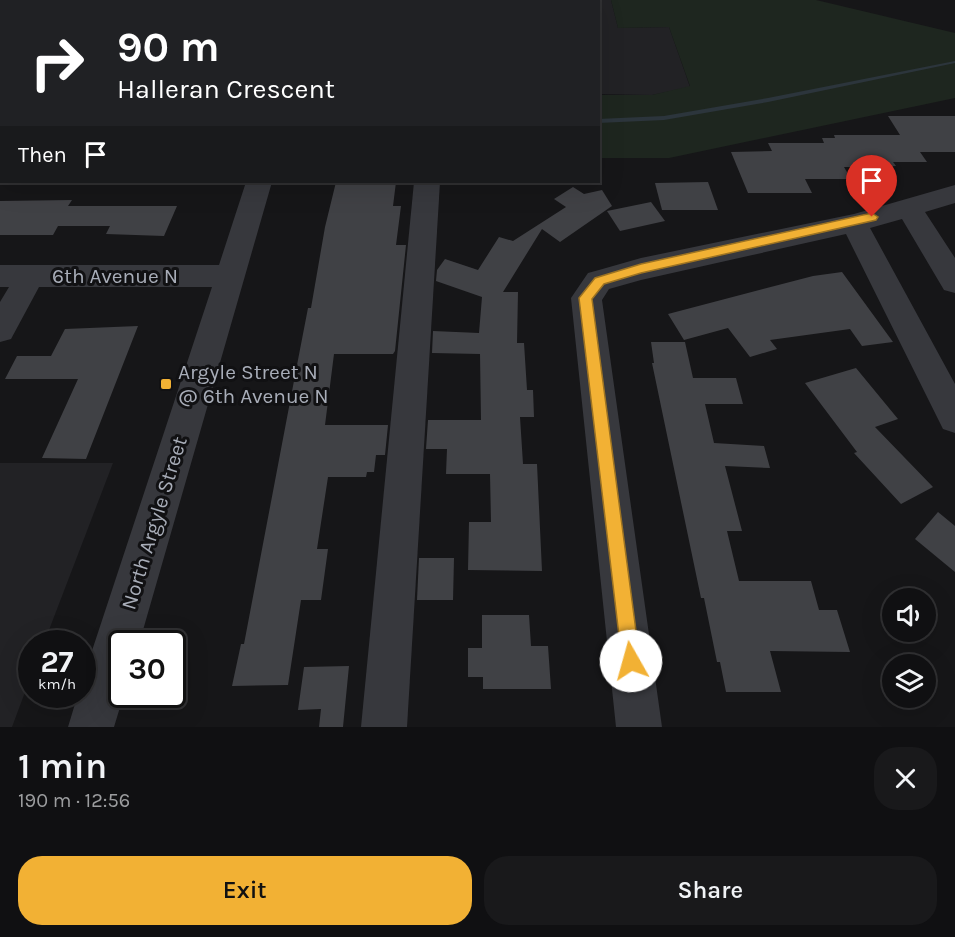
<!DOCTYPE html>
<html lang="en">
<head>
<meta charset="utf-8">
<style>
	:root { --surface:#101012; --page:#19191b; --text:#f1f3f6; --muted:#9c9d9f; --line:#303032; --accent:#f2b134 }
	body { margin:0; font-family:Karla,sans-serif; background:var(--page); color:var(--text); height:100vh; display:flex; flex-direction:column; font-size:22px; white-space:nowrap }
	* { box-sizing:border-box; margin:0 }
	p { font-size:20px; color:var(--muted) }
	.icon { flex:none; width:33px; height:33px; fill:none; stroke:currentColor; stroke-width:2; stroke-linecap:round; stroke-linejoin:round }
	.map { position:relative; height:727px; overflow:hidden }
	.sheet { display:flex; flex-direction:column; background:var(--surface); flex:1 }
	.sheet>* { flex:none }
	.hud { position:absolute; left:0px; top:0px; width:600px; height:183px; box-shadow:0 6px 24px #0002,0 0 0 2px var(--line); background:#202124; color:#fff; overflow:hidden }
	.buttons { position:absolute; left:882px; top:588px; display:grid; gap:12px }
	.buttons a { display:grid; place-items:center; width:54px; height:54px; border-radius:50%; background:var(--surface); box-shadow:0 6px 24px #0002,0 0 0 2px var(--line); font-size:30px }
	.speed { position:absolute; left:18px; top:630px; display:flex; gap:12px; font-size:30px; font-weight:700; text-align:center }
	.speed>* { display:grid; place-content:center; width:78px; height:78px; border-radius:50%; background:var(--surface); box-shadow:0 6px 24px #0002,0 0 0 2px var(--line); line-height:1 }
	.speed small { font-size:15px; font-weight:400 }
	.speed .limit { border:3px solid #111; border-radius:9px; background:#fff; color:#111 }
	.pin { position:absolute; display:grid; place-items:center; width:51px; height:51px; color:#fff; margin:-62px -26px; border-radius:50% 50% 50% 0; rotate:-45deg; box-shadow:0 0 6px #0007 }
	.pin .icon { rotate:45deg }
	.me { position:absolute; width:66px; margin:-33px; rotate:353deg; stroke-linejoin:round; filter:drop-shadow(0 0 4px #0008) }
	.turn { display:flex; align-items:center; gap:21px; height:126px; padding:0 18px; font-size:27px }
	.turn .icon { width:78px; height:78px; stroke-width:2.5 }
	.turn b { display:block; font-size:42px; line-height:51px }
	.then { display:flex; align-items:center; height:57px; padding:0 18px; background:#0003; gap:12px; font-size:22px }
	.round { display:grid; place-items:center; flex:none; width:63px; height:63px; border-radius:24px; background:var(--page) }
	.head { display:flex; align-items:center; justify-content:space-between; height:102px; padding:0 18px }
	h1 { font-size:36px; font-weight:600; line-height:45px }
	.button { display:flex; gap:12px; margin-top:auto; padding:12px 18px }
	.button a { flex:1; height:69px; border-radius:24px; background:var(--accent); color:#111; font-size:24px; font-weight:600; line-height:69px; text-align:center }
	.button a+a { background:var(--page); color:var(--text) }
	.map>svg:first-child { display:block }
</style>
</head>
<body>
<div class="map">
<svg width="955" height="727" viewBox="0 0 955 727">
	<rect width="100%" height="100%" fill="#161618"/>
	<g fill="#222225">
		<polygon points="362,0 611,0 618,28 669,27 690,87 652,95 599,94 598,2"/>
		<polygon points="0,463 113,463 44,643 32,644 31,676 12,727 0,727"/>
	</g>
	<polygon fill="#1e261f" points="611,0 816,0 955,33 955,98 669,158 599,158 599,95 652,95 690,86 669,27 618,28"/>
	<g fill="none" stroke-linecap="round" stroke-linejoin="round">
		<g fill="#2c353c" fill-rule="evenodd">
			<polygon points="955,61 955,63 768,102 664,120 598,123 598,119 664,116 768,98"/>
			<rect x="0" y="120" width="2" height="4"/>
		</g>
	</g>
	<g fill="#404145">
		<polygon points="888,116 955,116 955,152 920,152 927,162 893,162 896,166 880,167 844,167 851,179 805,179 812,193 748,193 731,152 772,151 768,143 824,143 822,138 835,138 834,135 900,135"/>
		<polygon points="336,182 396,182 393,206 401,206 396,245 406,245 395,351 393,354 334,354 325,425 388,425 385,455 376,455 374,472 367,472 366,477 328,477 317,549 328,549 321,600 301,600 288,685 232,686 241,644 244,644 297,365 308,308 311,308 325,227"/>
		<polygon points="708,182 718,210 662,210 655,183"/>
		<polygon points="573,187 584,194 602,190 612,206 560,242 542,229 503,292 518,292 517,343 524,343 527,390 533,390 534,417 520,417 523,464 537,464 542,571 468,570 469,522 491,522 490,474 446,474 447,449 426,449 428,420 481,420 480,354 432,353 433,331 479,333 482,297 436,281 437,270 445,259 478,270 499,237 513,241 566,207 554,199"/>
		<polygon points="72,200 68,206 177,206 164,236 106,234 110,226 58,226 53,235 0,235 0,201"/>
		<polygon points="651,202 665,221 620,231 607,211"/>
		<polygon points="842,272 893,342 862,346 850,329 770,340 777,349 750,357 728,328 684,340 668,314 813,276"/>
		<polygon points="138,326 86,459 42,458 78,379 5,379 17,356 51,356 65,329"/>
		<polygon points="651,342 685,342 693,378 736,378 743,404 705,404 714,443 764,446 770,468 725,466 742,531 727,531 739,581 811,581 819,610 837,610 850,652 770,651 781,692 726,692 720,662 717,662 704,598 701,598 652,363 654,363"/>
		<polygon points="856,368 898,419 875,427 933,487 901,504 854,453 857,452 805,383"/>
		<polygon points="938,512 955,526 955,572 915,539"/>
		<polygon points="419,558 454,558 453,600 417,600"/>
		<polygon points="482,615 529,615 531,646 548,646 551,689 483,689 483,677 468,677 468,648 482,648"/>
		<polygon points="349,666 343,727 319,727 321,709 298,710 304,667"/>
	</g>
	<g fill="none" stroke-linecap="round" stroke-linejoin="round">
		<g fill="#37383d" fill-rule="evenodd">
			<polygon points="65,0 85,0 64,2"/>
			<polygon points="308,0 328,0 308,2"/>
			<rect x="0" y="26" width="2" height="12"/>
			<rect x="0" y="154" width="2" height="16"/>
			<polygon points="246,182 272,182 139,644 122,644 122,694 124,694 114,727 68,727 78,694 82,694 82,681 212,287 39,287 11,339 0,342 0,302 9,287 0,287 0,265 219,265"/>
			<polygon points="414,182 440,182 407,727 361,727"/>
			<polygon points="955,185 955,203 925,212 955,258 955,293 944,290 902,219 870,228 955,384 955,433 943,429 846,234 641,280 609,289 602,300 662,727 616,727 571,298 588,273 599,270 641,258 854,214"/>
		</g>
	</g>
	<polygon fill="#f2b134" stroke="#9d7322" stroke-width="1.5" points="872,213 878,217 876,220 641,273 604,284 592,299 640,661 637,668 631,670 624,668 622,661 579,298 595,278 641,264"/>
	<rect fill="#f2b134" stroke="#111113" stroke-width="2" x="160" y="378" width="12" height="12" rx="3"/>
	<g text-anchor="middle" stroke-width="6" stroke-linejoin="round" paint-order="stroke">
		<g font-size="21" fill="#a8adb8" stroke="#111113">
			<text x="115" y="283">6th Avenue N</text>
			<text transform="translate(154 523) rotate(-73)" y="7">North Argyle Street</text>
		</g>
		<g font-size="21" fill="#a8adb8" stroke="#111113" text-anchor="start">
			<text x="178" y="379">Argyle Street N<tspan x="178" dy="24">@ 6th Avenue N</tspan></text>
		</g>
	</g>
</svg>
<div class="buttons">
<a><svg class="icon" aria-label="sound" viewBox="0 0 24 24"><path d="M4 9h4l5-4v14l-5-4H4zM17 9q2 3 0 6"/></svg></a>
<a><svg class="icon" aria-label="layers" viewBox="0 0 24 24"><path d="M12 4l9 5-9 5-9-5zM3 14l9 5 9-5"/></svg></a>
</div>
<div class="speed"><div>27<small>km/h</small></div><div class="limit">30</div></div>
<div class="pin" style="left:872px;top:217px;background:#d93025"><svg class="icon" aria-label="arrive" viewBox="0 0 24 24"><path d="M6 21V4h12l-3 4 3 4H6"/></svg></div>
<svg class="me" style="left:631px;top:661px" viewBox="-20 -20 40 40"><circle r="19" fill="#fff"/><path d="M0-13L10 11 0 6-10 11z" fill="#f2b134"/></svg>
<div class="hud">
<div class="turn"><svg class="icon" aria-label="right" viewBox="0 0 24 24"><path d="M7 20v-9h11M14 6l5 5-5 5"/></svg><div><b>90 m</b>Halleran Crescent</div></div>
<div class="then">Then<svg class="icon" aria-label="arrive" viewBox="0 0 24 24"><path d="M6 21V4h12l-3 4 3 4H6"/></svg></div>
</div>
</div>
<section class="sheet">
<div class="head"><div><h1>1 min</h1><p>190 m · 12:56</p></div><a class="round"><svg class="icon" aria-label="close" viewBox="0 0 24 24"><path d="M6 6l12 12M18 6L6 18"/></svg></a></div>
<div class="button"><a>Exit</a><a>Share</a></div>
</section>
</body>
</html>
